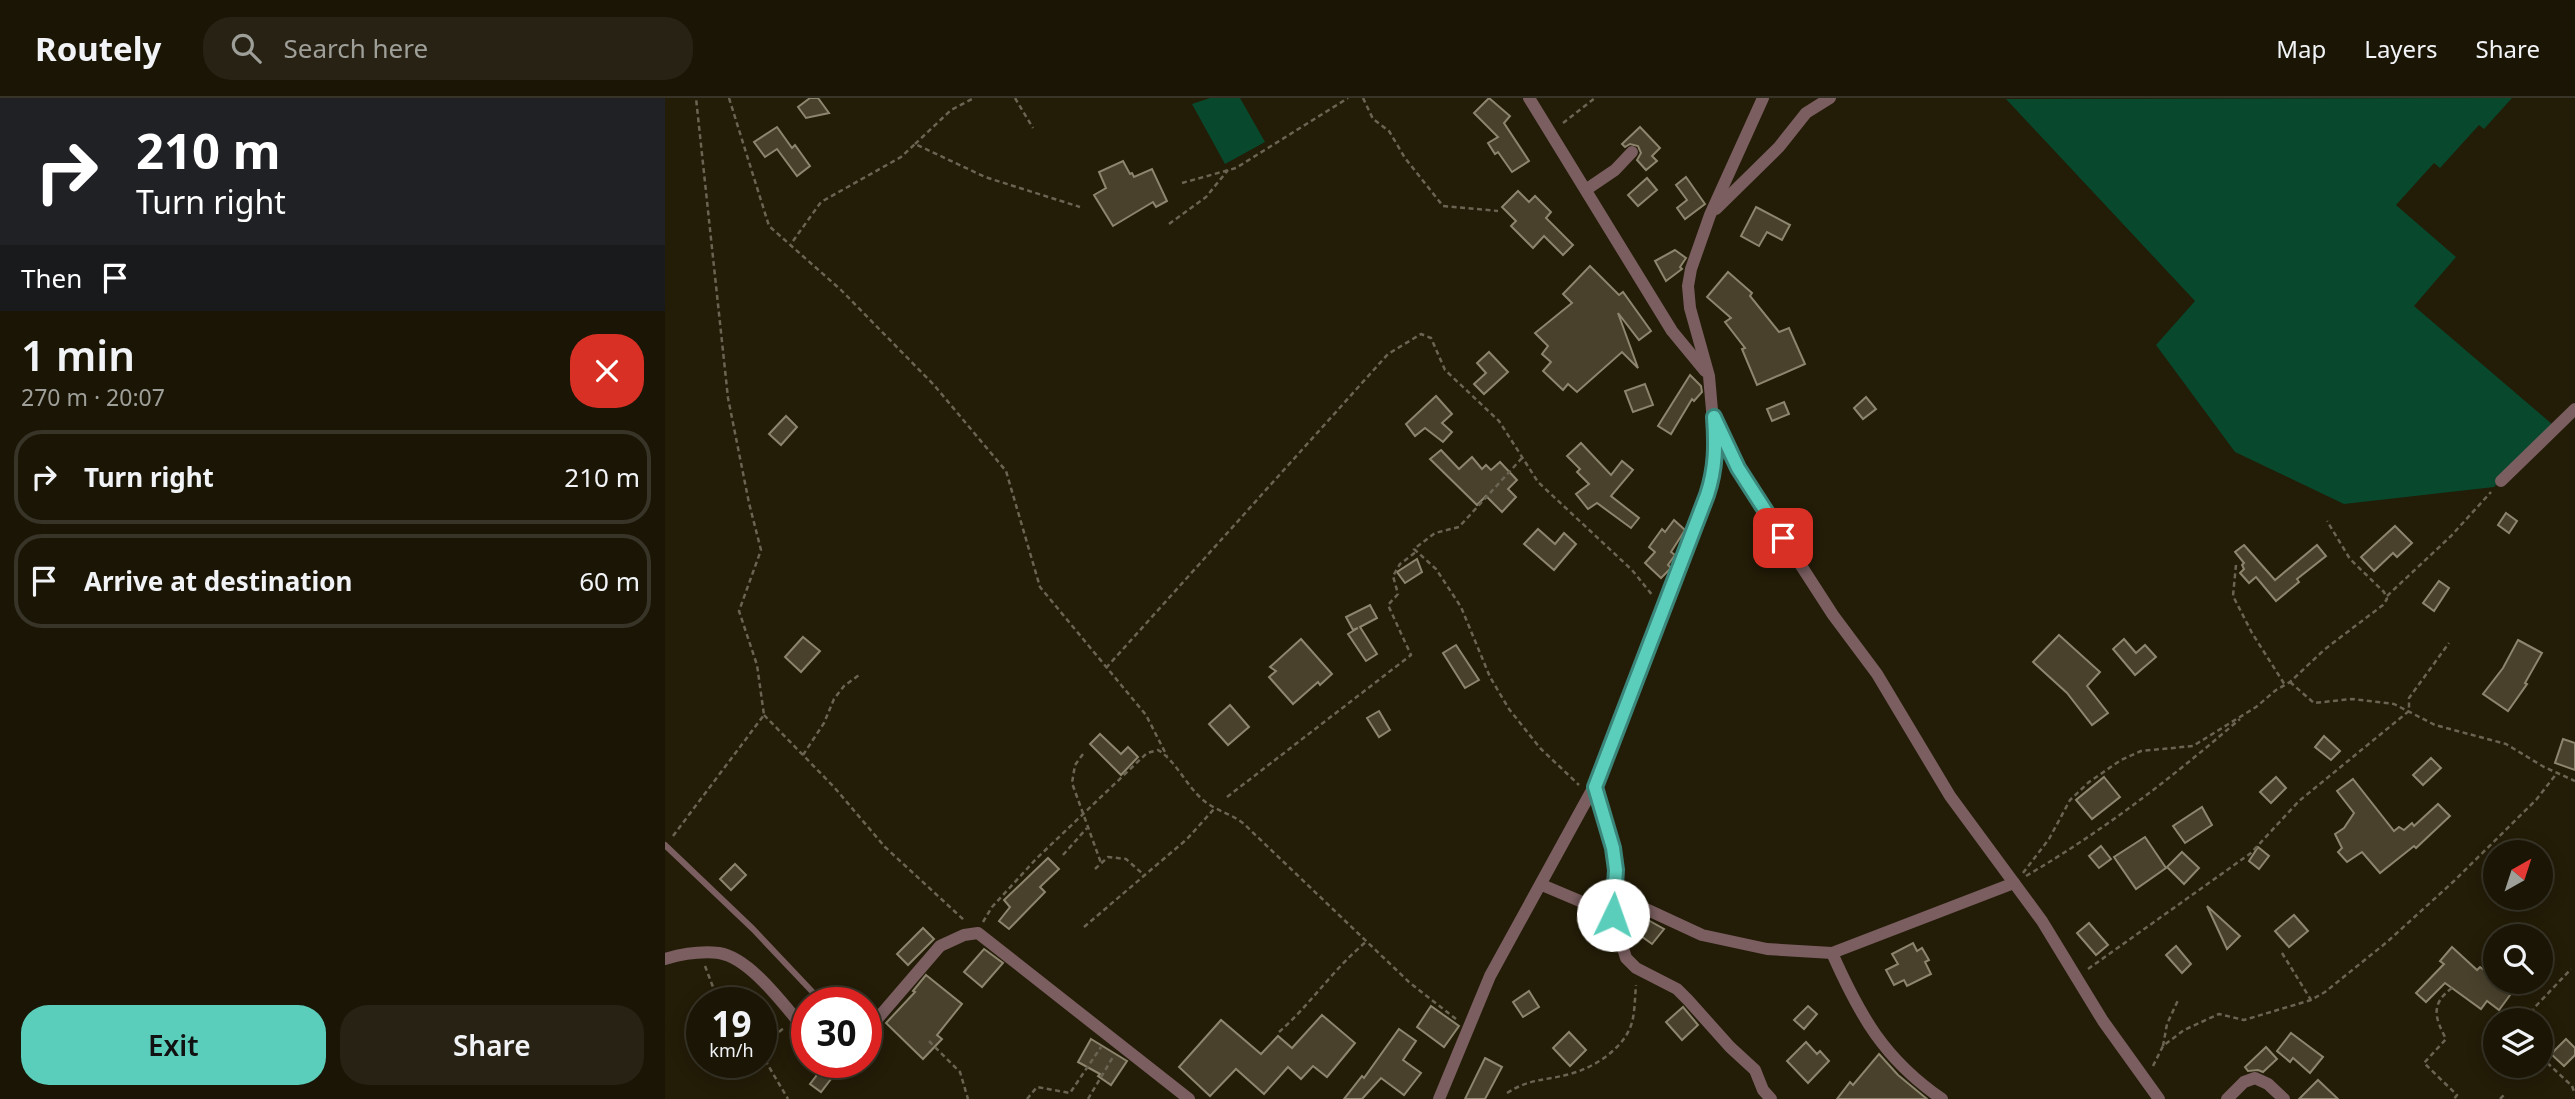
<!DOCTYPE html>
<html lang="en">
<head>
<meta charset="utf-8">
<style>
	:root { --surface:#1a1505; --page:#272213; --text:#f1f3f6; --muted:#9f9f9a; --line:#383427; --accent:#5bcebb }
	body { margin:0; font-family:"Noto Sans",sans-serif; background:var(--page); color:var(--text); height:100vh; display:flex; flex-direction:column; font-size:26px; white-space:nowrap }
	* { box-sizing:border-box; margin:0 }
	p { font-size:23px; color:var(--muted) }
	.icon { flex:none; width:38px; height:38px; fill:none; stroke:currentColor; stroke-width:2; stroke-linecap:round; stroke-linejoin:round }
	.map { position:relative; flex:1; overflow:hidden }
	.sheet { display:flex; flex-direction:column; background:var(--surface); width:665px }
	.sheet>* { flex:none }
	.guide { background:#202124; color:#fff; overflow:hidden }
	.needle { width:46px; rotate:39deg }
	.tools { position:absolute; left:1818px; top:742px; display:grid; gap:14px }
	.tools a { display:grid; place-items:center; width:70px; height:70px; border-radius:50%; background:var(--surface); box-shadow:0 4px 18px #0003,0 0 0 2px var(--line); font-size:35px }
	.speed { position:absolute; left:21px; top:889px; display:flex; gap:14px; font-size:35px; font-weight:700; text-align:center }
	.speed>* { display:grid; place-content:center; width:91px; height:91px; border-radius:50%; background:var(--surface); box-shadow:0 4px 18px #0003,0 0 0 2px var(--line); line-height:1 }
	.speed small { font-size:18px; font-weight:400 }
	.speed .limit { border:10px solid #d22; background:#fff; color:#111 }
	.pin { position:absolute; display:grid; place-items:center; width:60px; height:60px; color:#fff; margin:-30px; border-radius:14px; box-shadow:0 4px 10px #0006 }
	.me { position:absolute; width:77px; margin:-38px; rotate:3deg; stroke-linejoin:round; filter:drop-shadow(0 0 5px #0008) }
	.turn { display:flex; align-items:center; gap:24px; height:147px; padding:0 21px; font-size:32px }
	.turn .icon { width:91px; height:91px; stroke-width:2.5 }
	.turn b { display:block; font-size:49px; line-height:60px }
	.then { display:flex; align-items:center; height:66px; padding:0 21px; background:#0003; gap:14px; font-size:26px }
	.round { display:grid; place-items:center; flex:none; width:74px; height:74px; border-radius:28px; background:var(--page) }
	.summary { display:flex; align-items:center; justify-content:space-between; height:119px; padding:0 21px }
	h1 { font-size:42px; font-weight:600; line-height:52px }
	.cta { display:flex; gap:14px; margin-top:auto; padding:14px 21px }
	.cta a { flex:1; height:80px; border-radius:28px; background:var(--accent); color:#111; font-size:28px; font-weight:600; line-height:80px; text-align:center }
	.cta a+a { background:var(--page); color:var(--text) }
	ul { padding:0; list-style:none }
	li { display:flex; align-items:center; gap:21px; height:94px; margin:0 14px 10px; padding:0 7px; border:4px solid var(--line); border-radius:28px }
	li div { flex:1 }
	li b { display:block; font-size:26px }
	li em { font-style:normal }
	header { display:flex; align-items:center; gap:42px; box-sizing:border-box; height:98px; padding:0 35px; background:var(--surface); border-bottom:2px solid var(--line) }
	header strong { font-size:33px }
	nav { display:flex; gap:38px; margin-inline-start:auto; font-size:24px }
	.search { width:490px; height:63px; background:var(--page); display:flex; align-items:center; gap:18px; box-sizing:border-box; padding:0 24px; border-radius:28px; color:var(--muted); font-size:26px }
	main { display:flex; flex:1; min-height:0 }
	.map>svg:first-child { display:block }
</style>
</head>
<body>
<header>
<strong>Routely</strong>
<div class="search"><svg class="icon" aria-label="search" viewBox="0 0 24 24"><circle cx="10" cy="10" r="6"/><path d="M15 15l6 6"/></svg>Search here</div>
<nav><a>Map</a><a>Layers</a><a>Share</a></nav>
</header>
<main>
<section class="sheet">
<div class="guide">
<div class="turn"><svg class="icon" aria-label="right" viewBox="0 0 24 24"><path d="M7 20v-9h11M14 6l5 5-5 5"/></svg><div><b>210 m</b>Turn right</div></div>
<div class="then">Then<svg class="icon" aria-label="arrive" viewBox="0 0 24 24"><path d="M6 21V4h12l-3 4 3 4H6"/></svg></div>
</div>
<div class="summary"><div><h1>1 min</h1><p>270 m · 20:07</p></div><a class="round" style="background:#d93025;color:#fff"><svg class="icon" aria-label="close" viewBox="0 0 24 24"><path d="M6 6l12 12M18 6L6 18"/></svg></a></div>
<ul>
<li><svg class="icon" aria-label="right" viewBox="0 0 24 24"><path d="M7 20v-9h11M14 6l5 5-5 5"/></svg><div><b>Turn right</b></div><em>210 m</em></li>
<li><svg class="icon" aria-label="arrive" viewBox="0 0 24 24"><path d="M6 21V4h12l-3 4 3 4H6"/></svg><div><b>Arrive at destination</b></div><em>60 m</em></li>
</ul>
<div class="cta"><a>Exit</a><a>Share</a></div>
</section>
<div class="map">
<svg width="1910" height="1001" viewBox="0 0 1910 1001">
	<rect width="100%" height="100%" fill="#231c07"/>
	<g fill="#08492d">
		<polygon points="545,0 575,0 600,44 560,66 527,6"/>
		<polygon points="1847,0 1819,31 1814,27 1775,70 1769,65 1731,107 1791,159 1749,208 1888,327 1829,389 1679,406 1570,354 1491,247 1530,203 1341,1"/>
	</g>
	<g fill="#49412c" stroke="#8d856d" stroke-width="2">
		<polygon points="145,0 153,0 164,15 141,20 133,9"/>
		<polygon points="824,0 845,18 839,25 864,63 847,74 833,54 830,56 823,45 833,39 809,15"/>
		<polygon points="112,29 127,50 130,47 145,68 132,78 112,51 100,59 89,44"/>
		<polygon points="975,29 995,50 987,58 992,63 981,72 972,62 976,55 973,48 965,46 960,49 957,46"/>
		<polygon points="458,63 465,76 467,75 469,79 487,71 502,103 491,109 488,104 448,128 429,97 441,90 434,74"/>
		<polygon points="1021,79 1040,106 1020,121 1012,110 1022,102 1011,87"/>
		<polygon points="982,80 992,92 973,108 963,97"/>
		<polygon points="853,93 864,104 870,98 886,114 881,120 908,147 898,157 879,138 868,150 846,128 851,123 837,109"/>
		<polygon points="1091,109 1125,127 1117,142 1102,134 1094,148 1076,138"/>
		<polygon points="1010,152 1021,160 1015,169 1017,171 1001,183 990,163"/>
		<polygon points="925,168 954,197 958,194 986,233 974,242 953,215 973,270 957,254 912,294 903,286 898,292 878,273 886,264 877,256 883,248 870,235 907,205 898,196"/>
		<polygon points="1063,174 1087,195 1085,198 1114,234 1124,230 1140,266 1092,287 1077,251 1080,250 1060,224 1066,220 1042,199"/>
		<polygon points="824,254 843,274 819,296 809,286 821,275 812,265"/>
		<polygon points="1025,277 1036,288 1037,294 1029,303 1027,301 1006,336 993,328"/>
		<polygon points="980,286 988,307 968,314 960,293"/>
		<polygon points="771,298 787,316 777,325 787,334 778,344 760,330 750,338 741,326"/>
		<polygon points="1201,299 1211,311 1198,321 1189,310"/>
		<polygon points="1119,304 1124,316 1107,323 1102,311"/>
		<polygon points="121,318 132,329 116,347 104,336"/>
		<polygon points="916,345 946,377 957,363 968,372 946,398 974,420 966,430 932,405 923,411 911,396 924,386 912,374 915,371 902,358"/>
		<polygon points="776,352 794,371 807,359 817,371 821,367 826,372 835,364 852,382 843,391 851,399 837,414 821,398 812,407 765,361"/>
		<polygon points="1841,415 1852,423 1844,435 1833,427"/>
		<polygon points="1009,422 1020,432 1006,454 1010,457 1003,467 1006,470 996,480 980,465 990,454 984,449 997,431 1000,434"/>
		<polygon points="1730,428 1747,445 1732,459 1728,455 1709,473 1696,459"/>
		<polygon points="873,431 890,446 899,435 911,446 889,472 859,446"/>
		<polygon points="1579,447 1610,482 1652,447 1661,458 1632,481 1634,484 1611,503 1591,479 1584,485 1575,475 1579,471 1577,467 1579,465 1570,454"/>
		<polygon points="752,461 757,474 740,485 732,474"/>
		<polygon points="1774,483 1784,490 1769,513 1758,505"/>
		<polygon points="705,507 712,520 695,529 712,556 701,563 683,536 693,530 688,532 681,519"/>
		<polygon points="1394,537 1435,574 1422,588 1443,615 1427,627 1402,595 1368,564"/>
		<polygon points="138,539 155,553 136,574 120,559"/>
		<polygon points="636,541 667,576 655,587 653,584 628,606 604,579 611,573 605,569"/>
		<polygon points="1459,541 1471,555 1480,547 1491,559 1470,577 1448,551"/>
		<polygon points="1853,542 1877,555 1860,585 1862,586 1843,613 1818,596 1838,570"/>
		<polygon points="791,547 814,582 800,590 778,555"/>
		<polygon points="565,607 584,629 563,647 544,626"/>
		<polygon points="714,613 725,632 714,639 702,620"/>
		<polygon points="435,636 456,656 463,649 473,659 456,677 425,646"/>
		<polygon points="1659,638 1675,653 1666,662 1650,649"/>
		<polygon points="1898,641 1910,645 1910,672 1890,665"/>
		<polygon points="1766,660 1776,670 1758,687 1748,677"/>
		<polygon points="1439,679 1455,699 1427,721 1411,702"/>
		<polygon points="1611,679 1621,690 1606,705 1595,694"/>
		<polygon points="1688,681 1729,733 1734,729 1739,732 1747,725 1749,728 1773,706 1785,718 1751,750 1749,748 1715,775 1697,754 1682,764 1673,754 1677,750 1670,736 1679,730 1689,715 1672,693"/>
		<polygon points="1537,709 1547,727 1520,745 1508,728"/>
		<polygon points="1480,739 1501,770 1471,791 1449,759"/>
		<polygon points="1436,748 1446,761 1434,770 1424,758"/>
		<polygon points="1593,749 1604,758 1594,771 1584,763"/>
		<polygon points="1517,754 1534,770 1519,786 1502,769"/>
		<polygon points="383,760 394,771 375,789 380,794 344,831 334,823 345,809 339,802"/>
		<polygon points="70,766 81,777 66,792 55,781"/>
		<polygon points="1542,808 1575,838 1562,851"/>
		<polygon points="1629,817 1643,833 1624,849 1610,833"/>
		<polygon points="983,822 999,831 987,846 972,835"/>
		<polygon points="1424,825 1443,847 1431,857 1412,835"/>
		<polygon points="258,830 269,841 243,867 232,856"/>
		<polygon points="1248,845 1252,853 1257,850 1264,862 1260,864 1266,876 1242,888 1239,882 1229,887 1221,872 1233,866 1227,856"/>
		<polygon points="1511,848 1526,866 1517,875 1501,857"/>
		<polygon points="1787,849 1812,872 1815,869 1830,880 1830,884 1835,884 1848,893 1834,912 1822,903 1816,911 1780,885 1761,904 1751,895 1779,866 1775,863"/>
		<polygon points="319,851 338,865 317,889 299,874"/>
		<polygon points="261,877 297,906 272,937 277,941 258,961 221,925 250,894 248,893"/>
		<polygon points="864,893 874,909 858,919 848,904"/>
		<polygon points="766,908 794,928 779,949 752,929"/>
		<polygon points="1143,908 1152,916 1139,931 1129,922"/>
		<polygon points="1018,909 1033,927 1017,942 1001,924"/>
		<polygon points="657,917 690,945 662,979 648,968 636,981 623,969 599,996 571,971 545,998 514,969 556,922 596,956 613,938 627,950"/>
		<polygon points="734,931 751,943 738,962 756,975 739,997 716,980 697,1001 679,1001 697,978 699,980"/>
		<polygon points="904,934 921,952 905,968 888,950"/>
		<polygon points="1626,935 1658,959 1645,975 1628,960 1625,964 1612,953"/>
		<polygon points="426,941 462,963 446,987 433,978 435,976 413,964"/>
		<polygon points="1901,941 1910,950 1910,957 1899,968 1886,956"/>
		<polygon points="1141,944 1152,956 1155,953 1164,963 1143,985 1122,963"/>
		<polygon points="1601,949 1612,961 1598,974 1593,972 1583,973 1580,969"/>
		<polygon points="1214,956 1233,977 1262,1001 1172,1001 1185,984 1188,987"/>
		<polygon points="820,960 837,969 820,1001 800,1001"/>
		<polygon points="162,964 179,964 156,994 145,986"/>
		<polygon points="1653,982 1673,1001 1634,1001"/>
	</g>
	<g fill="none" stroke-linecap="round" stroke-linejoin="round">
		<g stroke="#6a6452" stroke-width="2.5" stroke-dasharray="5 3.5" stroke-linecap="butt">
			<polyline points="64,0 104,128 176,192 269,287 341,373 375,489 481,617 502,658"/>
			<polyline points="350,0 368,30"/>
			<polyline points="698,0 708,21 724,33 740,60 778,108 833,113"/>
			<polyline points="898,25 930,0"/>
			<polyline points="250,46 286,12 309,0"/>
			<polyline points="517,85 571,70 683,0"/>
			<polyline points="504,126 541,99 563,72"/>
			<polyline points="128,143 156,104 236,59 250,46 320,79 415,109"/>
			<polyline points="857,360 794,429 770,435 749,451 771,471 796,509 825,579 844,611 875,650 914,687"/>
			<polyline points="1571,467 1568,498 1587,535 1620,587"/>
			<polyline points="1722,498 1786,438 1826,394"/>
			<polyline points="441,570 723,256 756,236 766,240 780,272 834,323 873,384 967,472 988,498"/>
			<polyline points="1625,584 1649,605 1687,601 1729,606 1770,627 1841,646 1879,669 1910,683"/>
			<polyline points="99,617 169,689 220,749 300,823"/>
			<polyline points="418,656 410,667 407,685 436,765"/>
			<polyline points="138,657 159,625 169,601 179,588 194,577"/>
			<polyline points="562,699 746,557 723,507 733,496 728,478 735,466 751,454"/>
			<polyline points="8,738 99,617 92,567 74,513 96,452 84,405 63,300 31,0"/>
			<polyline points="398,757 422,730"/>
			<polyline points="430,771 443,759 461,761 479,777"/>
			<polyline points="1358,775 1384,741 1405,702 1424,684 1456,662 1476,653 1528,648 1591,609 1611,592 1625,584 1660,551 1718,507 1722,501 1719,494 1685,461 1662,423"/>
			<path d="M1361 778C1441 731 1505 681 1575 621"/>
			<path d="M318 824 327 809 371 761 482 655 493 652C511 663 521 687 537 701 550 713 566 715 579 726L745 885 791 921"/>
			<polyline points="419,829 522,741 549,711"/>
			<polyline points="1617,855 1646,902"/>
			<polyline points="40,868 48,889 67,905"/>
			<polyline points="1423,871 1586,755 1634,703 1744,613 1744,600 1784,545"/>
			<path d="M1787 890C1765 906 1770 920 1781 941L1759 965 1792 997 1789 1001"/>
			<polyline points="1861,922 1870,909 1906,871"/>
			<polyline points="96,927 105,932 97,957 123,1001"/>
			<path d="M614 934C646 906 669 870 701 844"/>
			<polyline points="264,943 295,974 303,1001"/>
			<polyline points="101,945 120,929"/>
			<polyline points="1498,948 1502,926 1514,900"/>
			<polyline points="1876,959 1907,988 1910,996"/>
			<polyline points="1488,968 1498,948 1519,932 1554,916 1579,922 1646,902 1660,894 1722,844 1789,783 1871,702 1892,675"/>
			<path d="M842 995C866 980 879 983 905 976 931 969 963 948 968 920 970 909 970 898 971 887"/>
			<polyline points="362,1001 372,989 405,995 436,949"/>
			<polyline points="423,1001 448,959"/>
			<polyline points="1835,1001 1839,997"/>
		</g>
		<polyline stroke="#7a5e60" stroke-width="6" points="0,747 88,831 158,905"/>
		<g stroke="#7a5e60" stroke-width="12">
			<polyline points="864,0 1007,233 1040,273"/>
			<polyline points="922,91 950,72 967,54"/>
			<polyline points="1051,111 1114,49 1141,15 1165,0"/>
			<polyline points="1052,326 1073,370 1168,517 1212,576 1285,698 1377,823 1438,923 1494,1001"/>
			<polyline points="1836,383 1910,311"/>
			<polyline points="930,689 949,750 951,772 948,817 961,860 971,870 1012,891 1023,902 1065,949 1090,972 1098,992 1106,1001"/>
			<polyline points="877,787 948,817"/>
			<polyline points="948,808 983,812 1037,837 1102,851 1167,855 1349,785"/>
			<path d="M1167 855C1195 918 1219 961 1277 1001"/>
			<path d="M0 861C17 856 36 853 54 855 86 860 121 910 142 934"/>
			<polyline points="201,934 275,848 299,837 313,835 524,1001"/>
			<polyline points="774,1001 825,878 932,683 1034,421 1050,373 1051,358 1044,278 1025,210 1023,188 1026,171 1045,117 1098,0"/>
			<polyline points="1562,1001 1579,984 1590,980 1603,986 1619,1001"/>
		</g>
	</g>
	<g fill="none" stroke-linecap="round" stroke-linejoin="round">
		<defs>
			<path id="route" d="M948 817 951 772 948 750 930 689 1042 397C1051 370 1051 347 1049 319L1073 370 1118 440"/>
		</defs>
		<use href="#route" stroke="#3b867a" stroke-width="18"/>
		<use href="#route" stroke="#5bcebb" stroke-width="12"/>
	</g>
</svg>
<div class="tools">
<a><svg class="needle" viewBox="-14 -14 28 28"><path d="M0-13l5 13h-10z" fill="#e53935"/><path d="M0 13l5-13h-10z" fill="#9f9f9a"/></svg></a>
<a><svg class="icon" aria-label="search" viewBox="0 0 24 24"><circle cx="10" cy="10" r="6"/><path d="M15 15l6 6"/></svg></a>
<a><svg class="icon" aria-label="layers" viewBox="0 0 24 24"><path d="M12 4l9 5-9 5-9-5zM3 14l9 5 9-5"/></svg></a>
</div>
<div class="speed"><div>19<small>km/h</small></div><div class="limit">30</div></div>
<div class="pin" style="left:1118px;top:440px;background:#d93025"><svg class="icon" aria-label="arrive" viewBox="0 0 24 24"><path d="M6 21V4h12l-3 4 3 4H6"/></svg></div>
<svg class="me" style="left:948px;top:817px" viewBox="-20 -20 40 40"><circle r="19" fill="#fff"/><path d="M0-13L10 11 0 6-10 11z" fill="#5bcebb"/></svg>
</div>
</main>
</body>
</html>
